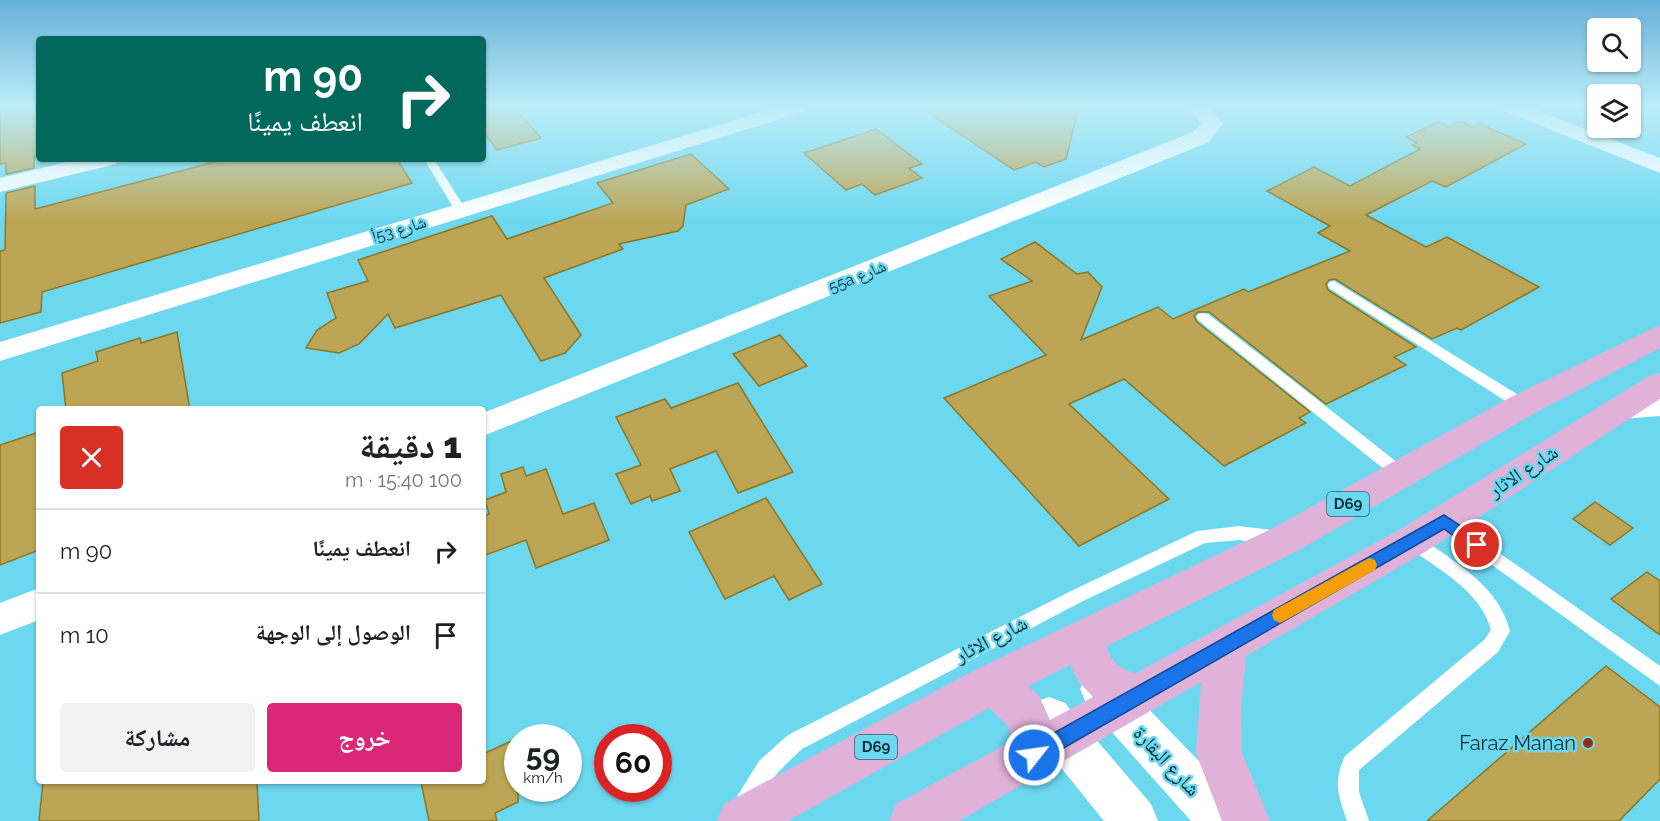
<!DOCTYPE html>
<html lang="ar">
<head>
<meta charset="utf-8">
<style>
	:root { --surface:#fff; --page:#f2f2f2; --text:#202124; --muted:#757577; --line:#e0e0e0; --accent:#db2777 }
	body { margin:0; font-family:Raleway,"Noto Naskh Arabic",sans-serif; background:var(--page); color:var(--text); direction:rtl; height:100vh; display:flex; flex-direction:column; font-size:22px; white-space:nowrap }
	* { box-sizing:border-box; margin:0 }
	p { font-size:20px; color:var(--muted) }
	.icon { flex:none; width:33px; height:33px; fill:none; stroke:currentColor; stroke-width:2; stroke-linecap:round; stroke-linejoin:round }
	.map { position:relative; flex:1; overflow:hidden; direction:ltr }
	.details { position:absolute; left:36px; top:406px; width:450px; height:378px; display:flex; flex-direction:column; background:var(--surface); border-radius:6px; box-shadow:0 2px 4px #0004; direction:rtl }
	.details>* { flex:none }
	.guide { position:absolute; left:36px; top:36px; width:450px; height:126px; border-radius:6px; box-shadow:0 2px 4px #0004; direction:rtl; background:#00695c; color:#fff; overflow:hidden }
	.controls { position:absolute; left:1587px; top:18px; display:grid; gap:12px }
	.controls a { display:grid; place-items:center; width:54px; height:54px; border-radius:6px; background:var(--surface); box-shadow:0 2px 4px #0004; font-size:30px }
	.speed { position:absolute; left:504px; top:724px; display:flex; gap:12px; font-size:30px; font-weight:700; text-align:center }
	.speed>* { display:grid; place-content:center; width:78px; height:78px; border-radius:50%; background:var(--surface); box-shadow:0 2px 4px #0004; line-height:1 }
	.speed small { font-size:15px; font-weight:400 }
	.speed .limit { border:9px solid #d22; background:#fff; color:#111 }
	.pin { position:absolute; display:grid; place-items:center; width:51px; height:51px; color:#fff; margin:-26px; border:3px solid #fff; border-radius:50%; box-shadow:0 2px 6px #0007 }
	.me { position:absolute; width:66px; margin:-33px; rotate:60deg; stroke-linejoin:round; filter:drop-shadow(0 0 4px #0008) }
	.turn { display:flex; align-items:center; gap:21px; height:126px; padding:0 24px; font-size:27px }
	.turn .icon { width:78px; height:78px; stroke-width:2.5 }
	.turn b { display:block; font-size:42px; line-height:51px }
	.round { display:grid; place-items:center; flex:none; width:63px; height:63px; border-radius:6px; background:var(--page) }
	.head { display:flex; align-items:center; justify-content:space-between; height:102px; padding:0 24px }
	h1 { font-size:36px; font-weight:800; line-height:45px }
	.action { display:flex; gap:12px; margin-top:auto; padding:12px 24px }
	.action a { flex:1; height:69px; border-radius:6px; background:var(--accent); color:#fff; font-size:24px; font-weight:800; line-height:69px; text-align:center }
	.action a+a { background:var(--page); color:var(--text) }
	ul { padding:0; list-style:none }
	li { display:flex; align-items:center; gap:18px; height:84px; padding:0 24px; border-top:2px solid var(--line) }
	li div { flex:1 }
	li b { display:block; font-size:22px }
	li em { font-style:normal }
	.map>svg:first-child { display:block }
</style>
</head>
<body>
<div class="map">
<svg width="1660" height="821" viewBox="0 0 1660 821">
	<rect width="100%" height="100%" fill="#6cd8f0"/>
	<g fill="#bca554" stroke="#8d7621" stroke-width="1.5">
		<polygon points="0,107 39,107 39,155 34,156 34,168 6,174 6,163 0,164"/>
		<polygon points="483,107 514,107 541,138 497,150 483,131"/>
		<polygon points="920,107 1079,107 1066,159 1044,167 1036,162 1014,170"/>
		<polygon points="1460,121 1473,127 1480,124 1526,144 1446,187 1432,181 1366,215 1426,247 1447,237 1539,287 1461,330 1457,328 1432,339 1335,279 1329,280 1326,284 1328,290 1416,347 1394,357 1406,365 1326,404 1209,312 1198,312 1194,316 1197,322 1310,412 1299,418 1306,423 1224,466 1124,379 1069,404 1169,499 1079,546 944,398 1046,355 989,296 1032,281 1001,259 1035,242 1077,274 1088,272 1102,287 1081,340 1158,307 1173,319 1244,289 1248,292 1350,251 1318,233 1330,226 1267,191 1314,167 1350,186 1420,149 1412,145 1417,143 1406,137 1438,122 1449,127"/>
		<polygon points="876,129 922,164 909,168 922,178 875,195 862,184 846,190 804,153"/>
		<polygon points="691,154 729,189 686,205 683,226 678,231 619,244 623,249 544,278 581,335 565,353 541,361 501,295 395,328 388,314 359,344 339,353 306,348 317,330 336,318 327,293 368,281 358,260 492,216 507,239 613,203 597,183"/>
		<polygon points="226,159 397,159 412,183 42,292 41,312 0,323 0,251 5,250 6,193 35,186 35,209"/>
		<polygon points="177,332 190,410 66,410 62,373 98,361 96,352 140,338 141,343"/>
		<polygon points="780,335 807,366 759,386 733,354"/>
		<polygon points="738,383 793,472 738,493 716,451 670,469 680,491 652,501 650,496 631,504 616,474 641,465 616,417 665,399 671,408"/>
		<polygon points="39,432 39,550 0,565 0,445"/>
		<polygon points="523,467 526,476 546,469 563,514 594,503 609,540 536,568 526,540 483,556 483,517 489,514 485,500 506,492 501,474"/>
		<polygon points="766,498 822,584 789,600 774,576 725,599 689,532"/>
		<polygon points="1595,502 1607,510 1633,528 1610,545 1573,519"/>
		<polygon points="1647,572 1660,581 1660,635 1611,599"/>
		<polygon points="1606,666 1660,707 1660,779 1619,821 1427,821"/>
		<polygon points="518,738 518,802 495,813 497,821 429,821 421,782 483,782 483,754"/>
		<polygon points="43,782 257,782 259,821 39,821"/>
	</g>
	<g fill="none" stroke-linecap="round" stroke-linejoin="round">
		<g fill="#fff" fill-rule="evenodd">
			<polygon points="424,159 434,159 466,210 464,212 456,212"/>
			<polygon points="1334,281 1528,401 1530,405 1528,409 1518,409 1329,288 1328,285 1329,282"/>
			<polygon points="1203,313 1208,314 1407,470 1409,474 1407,478 1395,478 1198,320 1196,317 1198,314"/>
			<polygon points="1444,514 1660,666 1660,686 1438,526 1436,521 1438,516"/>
			<path d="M1239 526 1281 531 1287 533 1290 538 1287 543 1281 545 1239 540 1205 543 1081 602 802 749C777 772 762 787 751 821H729L738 795 759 761 788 735 1069 592 1197 531Z"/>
			<path d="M1412 534C1422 537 1431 545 1440 551 1471 573 1500 593 1510 631L1498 652 1359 770V792L1369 821H1347C1338 795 1333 782 1345 756L1484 640 1491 630C1481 591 1437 568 1406 546L1403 541 1406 536Z"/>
		</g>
		<g fill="#fff" fill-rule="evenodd">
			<polygon points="779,107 809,107 806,111 0,361 0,342"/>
			<polygon points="1189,107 1210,107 1223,124 1209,142 483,436 483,413 1193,132 1202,124"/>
			<polygon points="1501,107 1528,107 1660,158 1660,173 1504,111"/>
			<polygon points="80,159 119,159 116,164 0,192 0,178"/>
			<polygon points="1660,394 1660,416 1621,419 1610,416 1606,408 1610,400"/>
			<polygon points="39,588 39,620 0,635 0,603"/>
		</g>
		<g fill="#fff" fill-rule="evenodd">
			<polygon points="1101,669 1116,675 1240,804 1247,821 1191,821 1086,703 1080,689 1086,675"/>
			<polygon points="1049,697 1065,703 1151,804 1158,821 1104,821 1033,733 1027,718 1033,703"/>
		</g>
		<path fill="#e1b2d9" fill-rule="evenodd" d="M1660 325V348L1535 413 1299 550 1107 646C1109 661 1122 671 1136 673L1399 530 1649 376 1660 373V399L1425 552 1246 656 1241 708 1242 753 1270 821H1222L1196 753 1201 682 959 821H889L896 804 1012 741 1008 726 989 708 788 821H717L724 804 971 672 1273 528 1511 397ZM1070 665 1078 681 1093 697 1050 720 1039 696 1028 686Z"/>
	</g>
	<linearGradient id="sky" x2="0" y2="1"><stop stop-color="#66b0d8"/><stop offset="0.48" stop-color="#bdedf8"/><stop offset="1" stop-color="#bdedf8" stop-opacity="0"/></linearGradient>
	<rect width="1660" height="222" fill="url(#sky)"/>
	<polygon fill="#1a73e8" stroke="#114b97" stroke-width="1.5" points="1444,515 1482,540 1485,545 1482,549 1471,549 1444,529 1041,761 1034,764 1027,761 1025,755 1027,748"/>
	<polygon fill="#f59e0b" points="1369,558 1375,560 1377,565 1375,570 1286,620 1280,623 1274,620 1272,615 1274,610"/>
	<circle fill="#962d17" stroke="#6cd8f0" stroke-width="2" cx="1588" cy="743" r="6"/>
	<g text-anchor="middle" stroke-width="5" stroke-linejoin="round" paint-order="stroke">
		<g fill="#6cd8f0" stroke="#27616d" stroke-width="1.5">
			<rect x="1327" y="492" width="42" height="24" rx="4.5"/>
			<rect x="855" y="735" width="42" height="24" rx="4.5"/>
		</g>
		<g font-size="15" font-weight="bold" fill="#0a2e35">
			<text x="1348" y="509">D69</text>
			<text x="876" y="752">D69</text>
		</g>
		<g font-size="16" fill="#0a2e35" stroke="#6cd8f0">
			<text transform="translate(399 229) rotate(-17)" y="6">شارع 53أ</text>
			<text transform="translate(857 276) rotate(-22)" y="6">55a شارع</text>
		</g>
		<g font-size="20" fill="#0a2e35" stroke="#6cd8f0">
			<text transform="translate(1523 471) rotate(-33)" y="7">شارع الاثار</text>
			<text transform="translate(991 639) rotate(-27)" y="7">شارع الاثار</text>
			<text transform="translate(1167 761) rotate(47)" y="7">شارع البقارة</text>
		</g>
		<g font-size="20" fill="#0a2e35" stroke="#6cd8f0" text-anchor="end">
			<text x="1576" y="750">Faraz Manan</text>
		</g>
	</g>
</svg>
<div class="controls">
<a><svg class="icon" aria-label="search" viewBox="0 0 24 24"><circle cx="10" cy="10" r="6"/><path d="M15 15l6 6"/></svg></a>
<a><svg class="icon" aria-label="layers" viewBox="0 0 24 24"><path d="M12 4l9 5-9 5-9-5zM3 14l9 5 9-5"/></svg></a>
</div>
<div class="speed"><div>59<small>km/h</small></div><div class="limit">60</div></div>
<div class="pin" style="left:1477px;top:545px;background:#d93025"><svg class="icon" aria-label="arrive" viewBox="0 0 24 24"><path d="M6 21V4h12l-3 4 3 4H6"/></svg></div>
<svg class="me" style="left:1034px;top:755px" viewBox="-20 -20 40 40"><circle r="17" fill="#1a73e8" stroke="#fff" stroke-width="3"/><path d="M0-11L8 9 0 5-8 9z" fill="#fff"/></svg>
<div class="guide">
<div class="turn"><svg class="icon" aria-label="right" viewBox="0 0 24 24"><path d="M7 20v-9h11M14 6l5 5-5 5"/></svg><div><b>90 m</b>انعطف يمينًا</div></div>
</div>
<section class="details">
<div class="head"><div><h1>1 دقيقة</h1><p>100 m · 15:40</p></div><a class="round" style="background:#d93025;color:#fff"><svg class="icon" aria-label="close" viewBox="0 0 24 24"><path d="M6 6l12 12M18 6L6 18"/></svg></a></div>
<ul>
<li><svg class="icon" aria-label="right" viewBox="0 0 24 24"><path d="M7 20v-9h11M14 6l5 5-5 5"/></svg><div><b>انعطف يمينًا</b></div><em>90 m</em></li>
<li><svg class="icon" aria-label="arrive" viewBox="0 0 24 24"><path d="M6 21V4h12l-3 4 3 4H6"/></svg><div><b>الوصول إلى الوجهة</b></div><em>10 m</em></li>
</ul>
<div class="action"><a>خروج</a><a>مشاركة</a></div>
</section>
</div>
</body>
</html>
